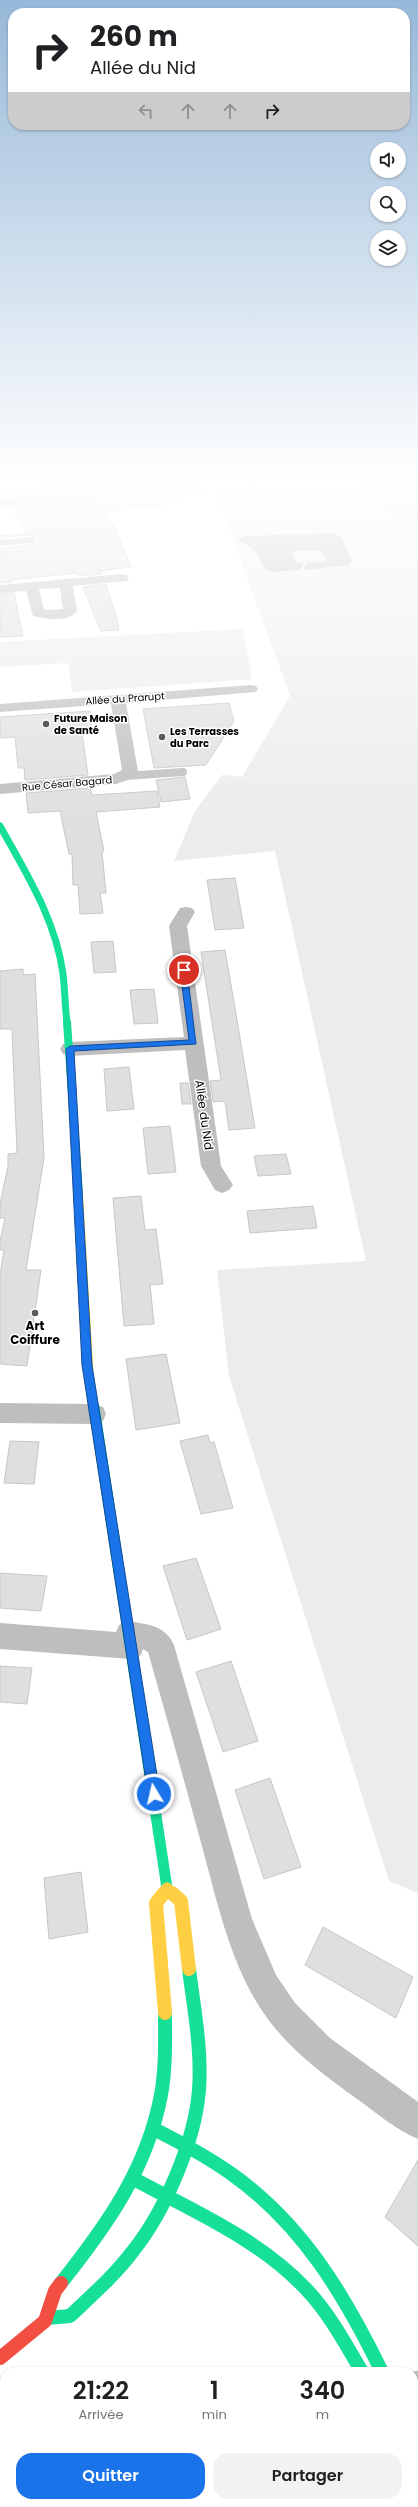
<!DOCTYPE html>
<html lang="fr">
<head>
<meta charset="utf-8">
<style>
	:root { --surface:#fff; --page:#f2f2f2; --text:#202124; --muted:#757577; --accent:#1a73e8 }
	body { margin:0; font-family:Poppins,sans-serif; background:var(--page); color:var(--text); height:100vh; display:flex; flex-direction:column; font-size:15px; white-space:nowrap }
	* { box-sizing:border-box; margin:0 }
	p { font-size:13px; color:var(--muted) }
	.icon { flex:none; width:22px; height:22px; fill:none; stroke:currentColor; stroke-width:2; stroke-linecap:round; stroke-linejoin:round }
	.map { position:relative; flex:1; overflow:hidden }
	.sheet { position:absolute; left:0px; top:2367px; width:418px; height:140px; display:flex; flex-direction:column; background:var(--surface); border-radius:16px 16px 0 0; box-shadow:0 1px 3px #0004 }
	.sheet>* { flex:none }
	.hud { position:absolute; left:8px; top:8px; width:402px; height:122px; border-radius:16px; box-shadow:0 1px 3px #0004; background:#fff; color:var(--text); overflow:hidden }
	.controls { position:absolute; left:370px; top:142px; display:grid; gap:8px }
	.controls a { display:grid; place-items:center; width:36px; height:36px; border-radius:50%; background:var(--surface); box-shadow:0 1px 3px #0004; font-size:20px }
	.pin { position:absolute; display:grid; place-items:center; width:34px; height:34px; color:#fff; margin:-17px; border:2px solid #fff; border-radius:50%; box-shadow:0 1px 4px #0007 }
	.me { position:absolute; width:44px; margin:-22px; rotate:351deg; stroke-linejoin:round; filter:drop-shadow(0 0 3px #0008) }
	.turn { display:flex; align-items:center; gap:14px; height:84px; padding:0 16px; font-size:18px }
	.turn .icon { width:52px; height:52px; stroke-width:2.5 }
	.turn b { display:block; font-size:28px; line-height:34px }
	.lanes { display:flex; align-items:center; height:38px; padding:0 16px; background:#0003; justify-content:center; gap:20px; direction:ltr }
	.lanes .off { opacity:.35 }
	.eta { display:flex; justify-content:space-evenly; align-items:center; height:68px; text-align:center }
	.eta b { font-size:24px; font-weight:600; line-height:28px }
	.button { display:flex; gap:8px; margin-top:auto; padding:8px 16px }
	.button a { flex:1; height:46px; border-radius:16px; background:var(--accent); color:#fff; font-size:16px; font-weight:600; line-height:46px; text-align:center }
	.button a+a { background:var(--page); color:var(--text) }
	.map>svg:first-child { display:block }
</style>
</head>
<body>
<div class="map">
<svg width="418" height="2507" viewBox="0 0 418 2507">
	<rect width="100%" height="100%" fill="#fff"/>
	<g fill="#ececec">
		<polygon points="210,476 418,476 418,1893 389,1881 229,1376 217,1270 366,1261 275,851 174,861 195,811 222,775 242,777 290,696"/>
		<polygon points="243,629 252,679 72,692 68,663 0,667 0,642"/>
	</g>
	<polygon fill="#bfbfbf" points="335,533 341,537 352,560 349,565 303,570 307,563 326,561 327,559 319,550 298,551 292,554 297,563 304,563 300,570 272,572 265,569 255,551 236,538 245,536"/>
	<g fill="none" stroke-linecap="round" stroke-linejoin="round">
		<polyline stroke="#bfbfbf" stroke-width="11" points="414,2377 418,2376"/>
	</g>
	<g fill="#dfdfdf" stroke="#c7c7c7">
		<polygon points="164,476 172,486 53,492 6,498 2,491 129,477 131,480"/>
		<polygon points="361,476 418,476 418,518 408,521 349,494 368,492"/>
		<polygon points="179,496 184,502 104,512 116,530 131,567 101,571 102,574 79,576 78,573 37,577 11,580 12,582 0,583 0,548 31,545 36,540 31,535 0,538 0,536 28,533 12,508 53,502"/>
		<polygon points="106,584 116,616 119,630 101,631 83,587"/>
		<polygon points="14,593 23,636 0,637 0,594"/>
		<polygon points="229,703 234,721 206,765 154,768 143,709"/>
		<polygon points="90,711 92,732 82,733 88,775 25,780 24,768 18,768 15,737 0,738 0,717"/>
		<polygon points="185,777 190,799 161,802 156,780"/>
		<polygon points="90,788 92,795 157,791 160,807 96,812 104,851 102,852 106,893 100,893 103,913 80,914 78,885 73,885 72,854 69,854 60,811 28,813 26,793"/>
		<polygon points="235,878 244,928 215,930 207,880"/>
		<polygon points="113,941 116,972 94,973 91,942"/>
		<polygon points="225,950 236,1014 255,1128 229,1130 225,1101 213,1102 210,1081 221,1080 201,952"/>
		<polygon points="23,969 23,975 35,974 44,1158 26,1270 41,1270 27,1366 0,1364 0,1275 4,1250 0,1250 0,1241 5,1218 0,1218 0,1204 8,1166 8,1154 17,1153 12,1029 0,1029 0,971"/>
		<polygon points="154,989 158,1023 134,1024 130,990"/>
		<polygon points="129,1067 134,1109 107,1111 104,1069"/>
		<polygon points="180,1083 188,1083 191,1104 182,1104"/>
		<polygon points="170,1126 176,1172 148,1174 143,1128"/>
		<polygon points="286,1154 291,1174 258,1176 254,1156"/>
		<polygon points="141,1196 145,1230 156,1229 163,1284 150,1285 154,1324 124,1326 113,1198"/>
		<polygon points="313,1206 317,1228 250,1233 247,1211"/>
		<polygon points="166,1354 180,1423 136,1430 126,1359"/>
		<polygon points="208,1435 210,1443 214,1442 233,1508 201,1514 180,1441"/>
		<polygon points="10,1441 39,1442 34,1484 4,1483"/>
		<polygon points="196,1558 221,1629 187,1640 163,1566"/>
		<polygon points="0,1573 47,1576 41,1611 0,1608"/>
		<polygon points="231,1661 258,1741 223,1752 196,1672"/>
		<polygon points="0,1666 32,1668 27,1704 0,1702"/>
		<polygon points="270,1778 301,1867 264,1879 235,1790"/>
		<polygon points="81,1872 88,1932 49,1939 44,1878"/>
		<polygon points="323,1927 413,1977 396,2018 305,1965"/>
		<polygon points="418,2160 418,2246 385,2217"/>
	</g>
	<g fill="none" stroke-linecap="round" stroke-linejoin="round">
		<polyline stroke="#bebebe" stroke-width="6" points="0,543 31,540"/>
		<polyline stroke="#bebebe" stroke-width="8" points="125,776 183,772"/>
		<g fill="#bebebe" fill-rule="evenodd">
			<polygon points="199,486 203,487 205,490 203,493 53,501 0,508 0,500 53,493"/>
			<path d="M122 574 127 575 129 578 127 581 73 586 77 611C68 623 45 619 33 616L26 591 0 593V585ZM60 588 63 609 44 610 39 589Z"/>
			<polygon points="251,685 256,686 258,689 256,692 126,703 138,771 131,779 116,784 0,794 0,784 114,774 122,770 111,704 0,712 0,704"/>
			<polygon points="186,907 192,908 195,912 187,926 221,1166 233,1185 229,1190 222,1193 215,1190 201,1166 185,1050 70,1056 63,1054 60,1049 63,1044 70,1042 184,1037 169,926 180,908"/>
			<polygon points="0,1403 94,1404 103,1407 106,1414 103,1421 94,1424 0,1423"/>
			<path d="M129 1621C149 1625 165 1625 174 1645L252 1919 276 1975 295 2003 330 2038 418 2102V2139C396 2130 377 2113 357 2099 321 2073 283 2045 259 2006 230 1960 217 1902 203 1850 185 1784 167 1718 148 1652L143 1649 141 1655 131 1659 0 1649V1623L116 1632 119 1625Z"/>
		</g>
		<path stroke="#16e098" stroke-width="7" d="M0 826C26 873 56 920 63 974 65 990 65 1007 67 1023"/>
		<g stroke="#16e098" stroke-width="8">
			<polyline points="67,1022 79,1196"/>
			<polyline points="90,1382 94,1408"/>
		</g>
		<polyline stroke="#16e098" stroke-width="11" points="94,1407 167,1888"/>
		<g stroke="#16e098" stroke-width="14">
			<path d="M154 2129C181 2143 208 2157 233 2175 303 2225 345 2296 382 2372"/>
			<path d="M134 2179C193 2211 259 2239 306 2289 329 2313 345 2343 362 2372"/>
			<path d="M61 2283C107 2225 147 2169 161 2095 166 2068 165 2040 165 2013"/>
			<path d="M47 2318 70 2316C92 2295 115 2275 133 2251 165 2211 195 2141 199 2090 202 2050 194 2009 189 1969"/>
			<polyline points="413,2454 418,2471"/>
			<polyline points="407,2502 410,2507"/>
		</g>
		<polyline stroke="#ffcf43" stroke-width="8" points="79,1196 90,1382"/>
		<g stroke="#ffcf43" stroke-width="11">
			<polyline points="167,1888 173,1894"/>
			<polyline points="163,1894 167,1888"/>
		</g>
		<g stroke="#ffcf43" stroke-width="14">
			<polyline points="164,1893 156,1903 165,2013"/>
			<polyline points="172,1893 181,1901 189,1969"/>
		</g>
		<polyline stroke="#f24e42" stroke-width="14" points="0,2358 45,2321 55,2291 61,2283"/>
	</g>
	<linearGradient id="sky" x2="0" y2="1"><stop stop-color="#97b8d8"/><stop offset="0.58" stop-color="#fff"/><stop offset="1" stop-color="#fff" stop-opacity="0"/></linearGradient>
	<rect width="418" height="827" fill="url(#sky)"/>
	<polygon fill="#1a73e8" stroke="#114b97" points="184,967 187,970 196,1044 74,1051 92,1365 160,1794 159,1798 154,1799 150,1798 148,1794 82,1365 66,1049 70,1046 189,1040 180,970"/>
	<g fill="#595959" stroke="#fff" stroke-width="1.5">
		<circle cx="46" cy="724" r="4"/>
		<circle cx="162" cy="737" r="4"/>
		<circle cx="35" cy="1313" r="4"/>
	</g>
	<g text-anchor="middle" stroke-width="3" stroke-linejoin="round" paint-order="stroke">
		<g font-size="10" fill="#000" stroke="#fff">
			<text transform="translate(125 698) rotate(-4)" y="4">Allée du Prarupt</text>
			<text transform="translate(67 783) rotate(-5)" y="4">Rue César Bagard</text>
		</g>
		<g font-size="10" font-weight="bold" fill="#000" stroke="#fff" text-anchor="start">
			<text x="54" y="722">Future Maison<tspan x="54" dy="12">de Santé</tspan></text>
			<text x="170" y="735">Les Terrasses<tspan x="170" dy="12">du Parc</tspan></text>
		</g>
		<g font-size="12" fill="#000" stroke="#fff">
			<text transform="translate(204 1115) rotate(82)" y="4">Allée du Nid</text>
		</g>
		<g font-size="12" font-weight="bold" fill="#000" stroke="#fff">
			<text x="35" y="1330">Art<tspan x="35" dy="14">Coiffure</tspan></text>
		</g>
	</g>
</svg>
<div class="controls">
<a><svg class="icon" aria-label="sound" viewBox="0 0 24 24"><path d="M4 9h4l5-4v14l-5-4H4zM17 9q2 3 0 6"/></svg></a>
<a><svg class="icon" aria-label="search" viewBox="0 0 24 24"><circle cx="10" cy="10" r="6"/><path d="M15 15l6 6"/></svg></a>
<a><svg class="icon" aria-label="layers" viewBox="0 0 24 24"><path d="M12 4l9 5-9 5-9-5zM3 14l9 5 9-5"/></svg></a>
</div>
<div class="pin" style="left:184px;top:970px;background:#d93025"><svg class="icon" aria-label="arrive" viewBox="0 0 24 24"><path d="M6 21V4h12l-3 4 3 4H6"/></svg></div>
<svg class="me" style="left:154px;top:1794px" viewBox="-20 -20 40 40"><circle r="17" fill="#1a73e8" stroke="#fff" stroke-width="3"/><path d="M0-11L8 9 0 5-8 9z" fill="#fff"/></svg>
<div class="hud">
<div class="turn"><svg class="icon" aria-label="right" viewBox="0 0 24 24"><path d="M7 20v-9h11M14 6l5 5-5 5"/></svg><div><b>260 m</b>Allée du Nid</div></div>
<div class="lanes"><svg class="icon off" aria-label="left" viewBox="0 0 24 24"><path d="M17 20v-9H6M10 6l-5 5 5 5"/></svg><svg class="icon off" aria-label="ahead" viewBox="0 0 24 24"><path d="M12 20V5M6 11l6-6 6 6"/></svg><svg class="icon off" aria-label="ahead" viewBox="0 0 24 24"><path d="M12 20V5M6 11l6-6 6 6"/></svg><svg class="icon" aria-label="right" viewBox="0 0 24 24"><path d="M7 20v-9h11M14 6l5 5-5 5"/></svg></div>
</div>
<section class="sheet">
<div class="eta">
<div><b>21:22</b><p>Arrivée</p></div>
<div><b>1</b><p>min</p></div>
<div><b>340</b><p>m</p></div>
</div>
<div class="button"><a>Quitter</a><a>Partager</a></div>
</section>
</div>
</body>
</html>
